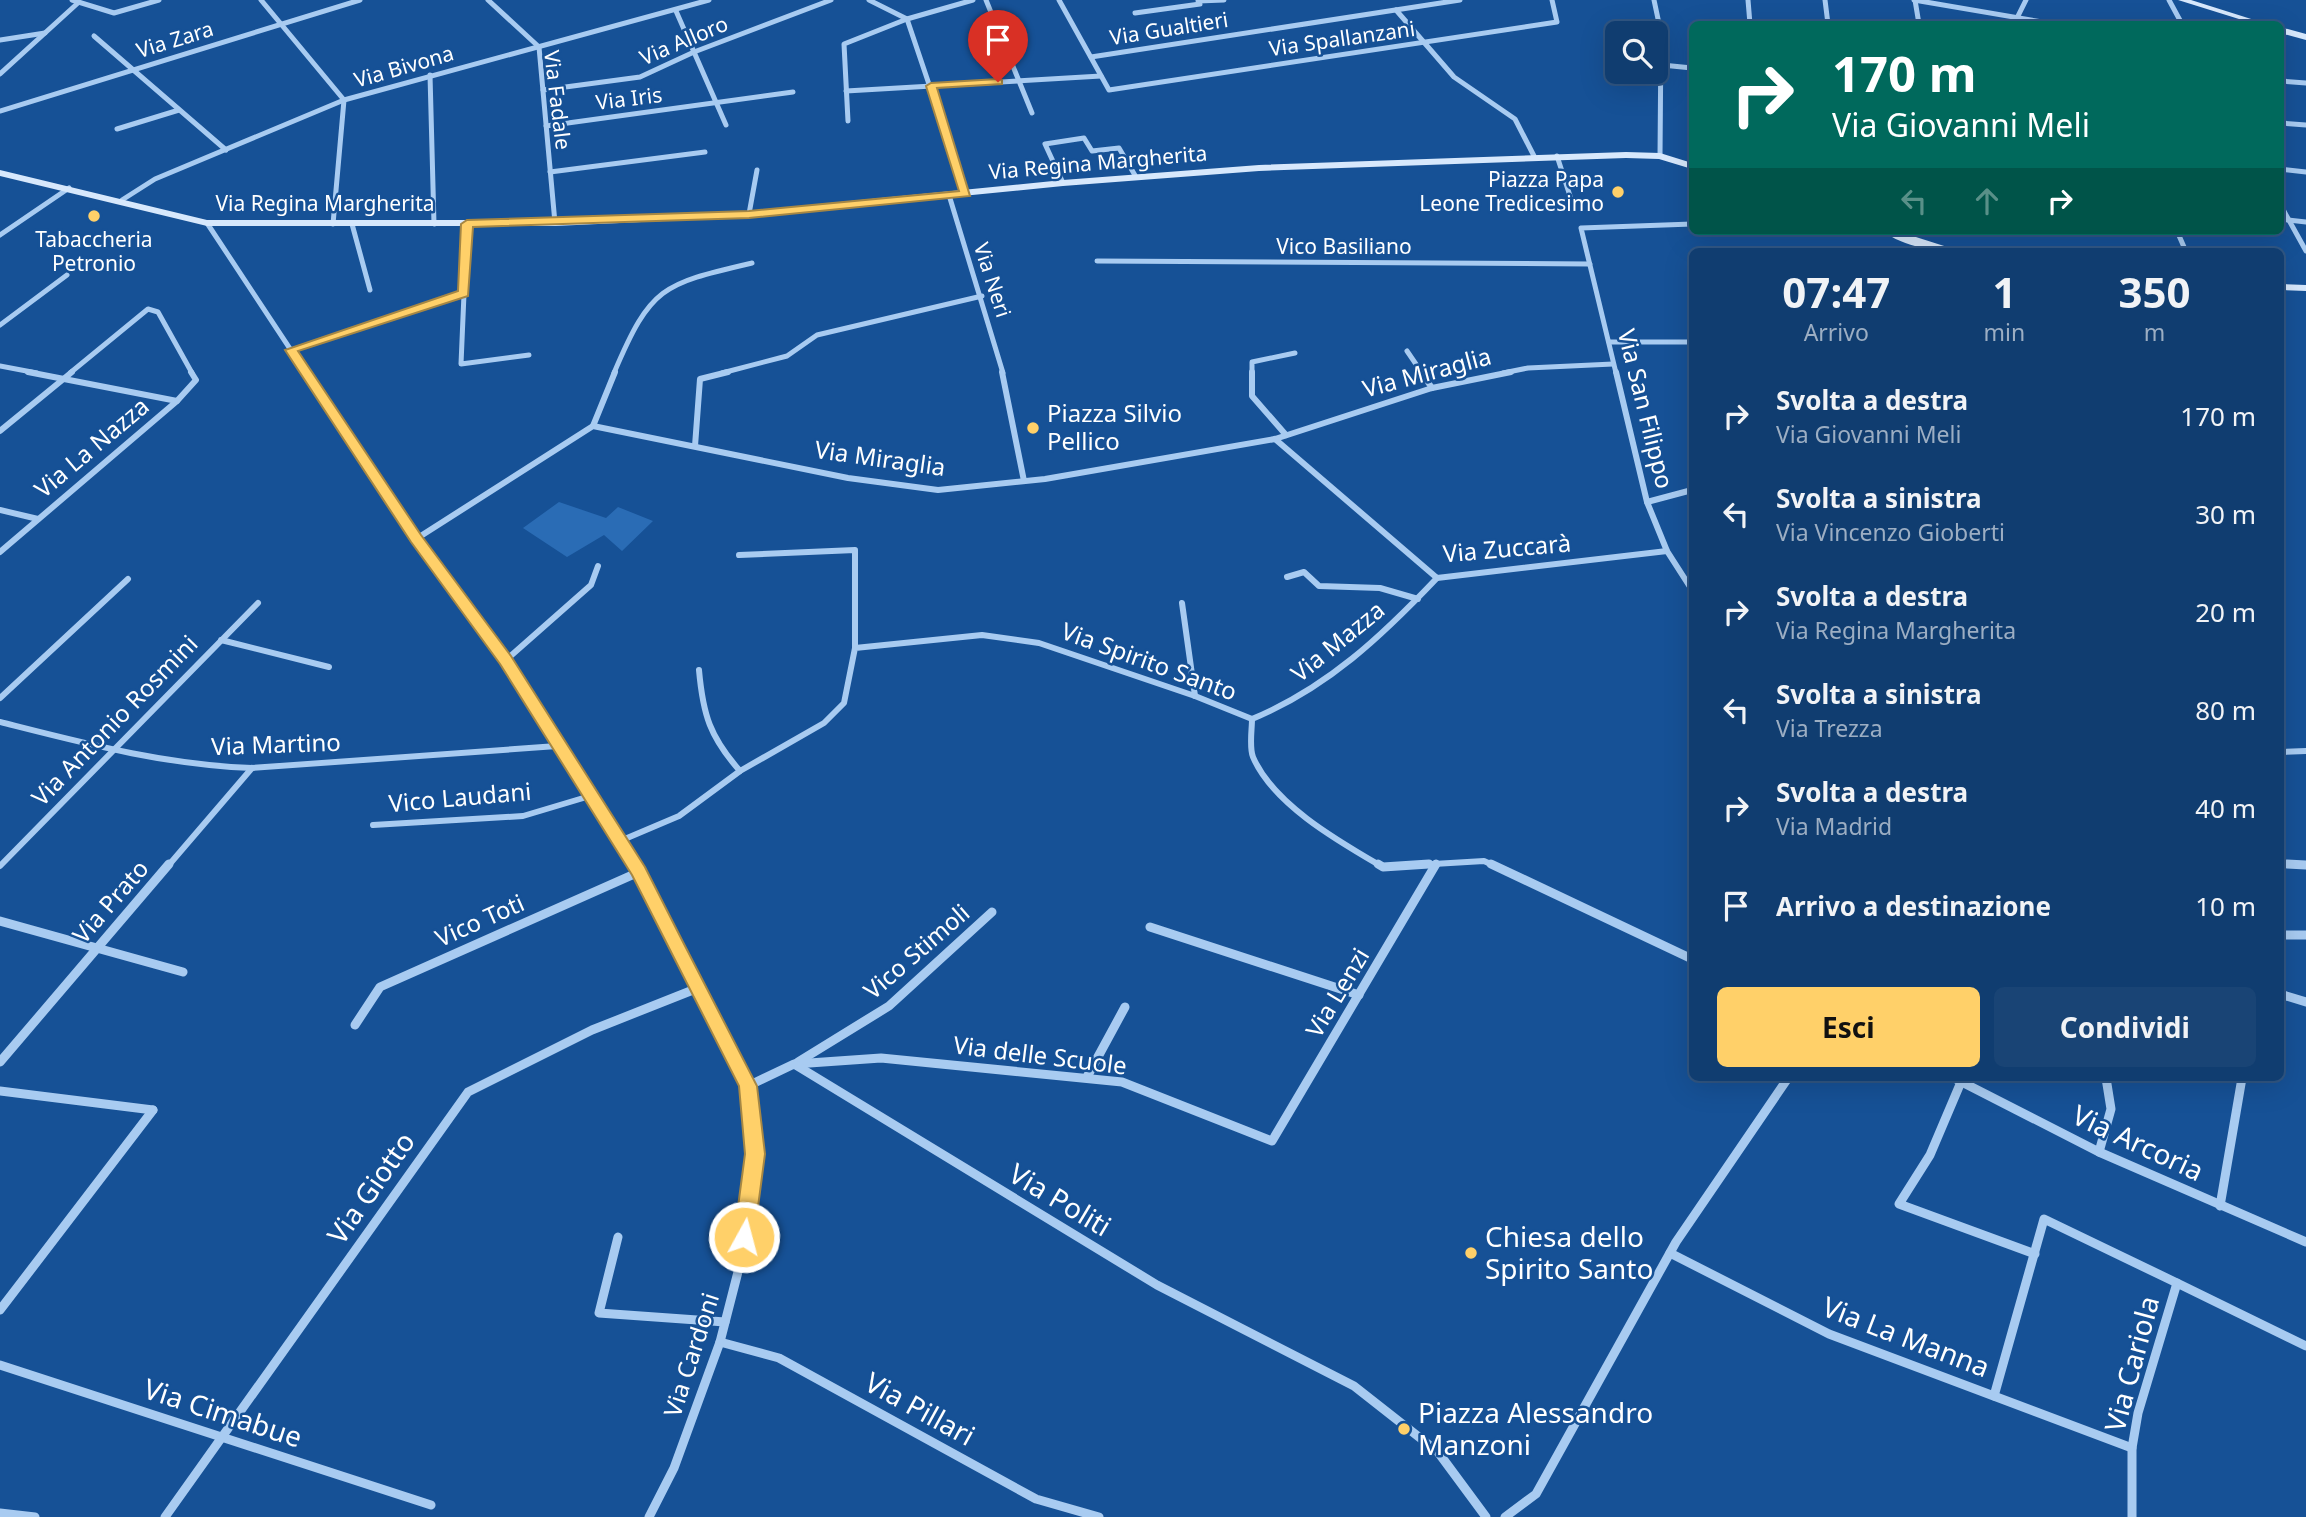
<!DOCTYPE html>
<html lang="it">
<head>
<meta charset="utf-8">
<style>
	:root { --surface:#103d70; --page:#194475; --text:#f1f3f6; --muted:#9caec3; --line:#305683; --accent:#ffd069 }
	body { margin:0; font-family:"Noto Sans",sans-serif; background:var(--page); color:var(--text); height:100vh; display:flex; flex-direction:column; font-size:26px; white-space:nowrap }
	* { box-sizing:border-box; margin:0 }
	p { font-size:23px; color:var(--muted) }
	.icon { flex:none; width:38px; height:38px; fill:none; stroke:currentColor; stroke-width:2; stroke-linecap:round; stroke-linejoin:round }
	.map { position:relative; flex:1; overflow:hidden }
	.sheet { position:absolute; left:1689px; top:248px; width:595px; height:833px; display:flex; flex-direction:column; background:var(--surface); border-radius:10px; box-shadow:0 7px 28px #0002,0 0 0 2px var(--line) }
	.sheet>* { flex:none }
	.guide { position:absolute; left:1689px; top:21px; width:595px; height:214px; border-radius:10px; box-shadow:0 7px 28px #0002,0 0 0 2px var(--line); background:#00695c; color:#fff; overflow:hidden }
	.controls { position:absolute; left:1605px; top:21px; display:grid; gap:14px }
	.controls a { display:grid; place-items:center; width:63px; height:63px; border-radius:10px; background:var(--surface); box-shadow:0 7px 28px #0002,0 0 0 2px var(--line); font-size:35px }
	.pin { position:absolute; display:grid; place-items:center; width:60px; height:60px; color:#fff; margin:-72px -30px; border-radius:50% 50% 50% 0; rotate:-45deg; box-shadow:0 0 7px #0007 }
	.pin .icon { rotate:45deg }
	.me { position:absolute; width:77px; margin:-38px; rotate:7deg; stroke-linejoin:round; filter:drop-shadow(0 0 5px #0008) }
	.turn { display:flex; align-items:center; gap:24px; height:147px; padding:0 28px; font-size:32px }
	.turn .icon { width:91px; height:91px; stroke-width:2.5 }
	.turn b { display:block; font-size:49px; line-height:60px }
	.lanes { display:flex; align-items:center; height:66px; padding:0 28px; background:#0003; justify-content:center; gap:35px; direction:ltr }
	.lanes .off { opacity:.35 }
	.eta { display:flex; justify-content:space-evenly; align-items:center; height:119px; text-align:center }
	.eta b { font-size:42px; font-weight:700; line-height:49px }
	.button { display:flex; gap:14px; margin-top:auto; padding:14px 28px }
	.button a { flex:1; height:80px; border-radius:10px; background:var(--accent); color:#111; font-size:28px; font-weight:700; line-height:80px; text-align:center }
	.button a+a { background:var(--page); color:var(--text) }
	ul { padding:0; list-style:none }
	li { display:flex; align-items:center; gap:21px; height:98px; padding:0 28px }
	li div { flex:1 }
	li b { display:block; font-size:26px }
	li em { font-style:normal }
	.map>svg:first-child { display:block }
</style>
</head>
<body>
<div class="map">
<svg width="2306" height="1517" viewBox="0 0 2306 1517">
	<rect width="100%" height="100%" fill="#165196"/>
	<polygon fill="#2a6cb5" points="559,502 606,518 618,507 653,521 622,551 604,535 567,557 523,528"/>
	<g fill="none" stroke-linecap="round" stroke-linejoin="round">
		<g stroke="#a8cbf1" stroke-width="5">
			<polyline points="72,0 114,13 159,0"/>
			<polyline points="261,0 344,100 333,224"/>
			<polyline points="488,0 539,47 555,223"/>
			<polyline points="869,0 907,19 966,194"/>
			<polyline points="986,0 1032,113"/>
			<polyline points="1059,0 1109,90 1557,22 1552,0"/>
			<polyline points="1654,0 1661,33 1660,156"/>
			<polyline points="1748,0 1750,24"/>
			<polyline points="1825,0 1828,24"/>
			<polyline points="1914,0 2054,24"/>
			<polyline points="1915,0 1919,24"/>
			<polyline points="2169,0 2182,24"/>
			<polyline points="1198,1 1224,0"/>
			<polyline points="1396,10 1454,77 1515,119 1534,156"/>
			<polyline points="676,11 726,125"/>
			<polyline points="1135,13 1200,4"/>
			<polyline points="2014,24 2026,0"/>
			<polyline points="94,36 226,150"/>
			<polyline points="0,40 45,33"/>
			<polyline points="1091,57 1460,0"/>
			<polyline points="1662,65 1692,68"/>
			<polyline points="0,74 79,2"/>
			<polyline points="430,75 434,224"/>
			<polyline points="2280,81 2306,83"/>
			<polyline points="543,90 640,77 694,52 831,0"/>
			<polyline points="846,91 1101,76"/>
			<polyline points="0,111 360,0"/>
			<polyline points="848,121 844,44 907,19 973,0"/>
			<polyline points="2280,123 2306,125"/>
			<polyline points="546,126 793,92"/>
			<polyline points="117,129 179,110"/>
			<polyline points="1557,156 1572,202"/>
			<polyline points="2280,169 2306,172"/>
			<polyline points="550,172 705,152"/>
			<polyline points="1063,183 1045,144 1084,138 1092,151 1119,148 1136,177"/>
			<polyline points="949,195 1003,373"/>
			<polyline points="122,200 155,179 344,100 709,0"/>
			<polyline points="2280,204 2306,251"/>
			<polyline points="749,214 757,170"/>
			<polyline points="2280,219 2306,222"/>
			<polyline points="207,223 306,373"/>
			<polyline points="352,224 370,290"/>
			<polyline points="467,224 461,364 529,355"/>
			<polyline points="2177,231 2184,247"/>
			<polyline points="0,235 69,188"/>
			<polyline points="1097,261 1590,264"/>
			<polyline points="0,325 67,275"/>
			<polyline points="1609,342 1692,342"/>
			<polyline points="291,350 464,293"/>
			<polyline points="1407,351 1422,373"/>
			<polyline points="0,366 37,373"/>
			<polyline points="70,373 148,309 158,312 192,373"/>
			<path d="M614 373C651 286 662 284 752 263"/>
			<polyline points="722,373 787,356 817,335 982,296"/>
			<polyline points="1252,373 1252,362 1295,353"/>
			<polyline points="1503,373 1528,368 1613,364"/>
			<polyline points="1616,373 1581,228 1692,224"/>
		</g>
		<g stroke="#a8cbf1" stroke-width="6">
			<polyline points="28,372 177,401"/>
			<polyline points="305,372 416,539 506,660 635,866"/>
			<polyline points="1002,372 1024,481"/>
			<polyline points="1252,372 1252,396 1286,435"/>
			<polyline points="1421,372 1432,388"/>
			<polyline points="1616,372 1647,502 1667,551 1692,590"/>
			<polyline points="593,426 615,372"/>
			<polyline points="0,431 72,372"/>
			<polyline points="1275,439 1437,578 1667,551"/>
			<polyline points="695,446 700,379 728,372"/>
			<polyline points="1647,502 1692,490"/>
			<polyline points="0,510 38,519"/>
			<polyline points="416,539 593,426 848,478 938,490 1045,479 1275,439 1432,388 1511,372"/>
			<polyline points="0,552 177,401 196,380 191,372"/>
			<polyline points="739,555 855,550 855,648"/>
			<polyline points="1287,577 1304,572 1319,586 1380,588 1418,599"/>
			<polyline points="1182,603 1195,696"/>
			<polyline points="221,640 329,667"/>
			<polyline points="506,660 591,585 598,566"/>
			<path d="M699 670C703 715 710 737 740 771"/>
			<polyline points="0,698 128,579"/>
			<path d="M1252 719C1327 688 1382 636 1437 578"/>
			<path d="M0 722C83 743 165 765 252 768L557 746"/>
			<polyline points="2280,752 2306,751"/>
			<polyline points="373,825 523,816 590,796"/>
			<path d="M620 841 679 816 740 771 824 723 844 703 855 648 982 635 1039 643 1195 696 1252 719C1252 730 1249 747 1253 757 1273 804 1338 841 1381 866"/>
			<polyline points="2280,864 2306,865"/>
			<polyline points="0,866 258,603"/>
			<polyline points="168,866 252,768"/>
			<polyline points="1400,866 1484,861 1495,866"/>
		</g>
		<g stroke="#a8cbf1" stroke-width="9">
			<polyline points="634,864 748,1086 755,1154 740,1264 720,1342 674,1468 649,1517"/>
			<polyline points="1378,864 1383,867 1429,864"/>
			<polyline points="1491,864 1692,959"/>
			<polyline points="2287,864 2306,865"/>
			<polyline points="0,921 183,972"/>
			<polyline points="1150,927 1359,995"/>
			<polyline points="2280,935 2306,935"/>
			<polyline points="2280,994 2306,1002"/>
			<polyline points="355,1025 380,987 639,872"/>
			<polyline points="0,1062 169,864"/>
			<polyline points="798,1062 889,1006 992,912"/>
			<polyline points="795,1064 881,1058 1122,1082 1272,1141 1436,864"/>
			<polyline points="1087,1077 1125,1007"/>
			<polyline points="1954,1078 2099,1152 2306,1242"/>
			<polyline points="1961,1082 1930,1155 1899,1204 2035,1254"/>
			<polyline points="748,1086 794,1064 1157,1285 1354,1386 1438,1452 1486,1517"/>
			<polyline points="0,1091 153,1110"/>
			<polyline points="2099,1152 2111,1109 2106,1078"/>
			<polyline points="2220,1206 2242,1078"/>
			<polyline points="618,1237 599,1313 725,1322"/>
			<polyline points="1670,1253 1829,1334 2132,1448"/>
			<polyline points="0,1310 153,1110"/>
			<polyline points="720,1342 779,1358 1036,1499 1099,1517"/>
			<polyline points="0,1365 431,1505"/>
			<polyline points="1994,1396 2044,1219 2177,1283"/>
			<polyline points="0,1513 35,1517"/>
			<polyline points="165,1517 468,1092 592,1030 698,988"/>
			<polyline points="1505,1517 1536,1494 1676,1242 1788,1078"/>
			<polyline points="2132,1517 2132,1448 2138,1413 2177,1283 2306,1346"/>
		</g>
		<g fill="#d7e8fc" fill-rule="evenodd">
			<polygon points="2178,0 2191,0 2267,24 2255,24"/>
			<polygon points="2280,27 2306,34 2306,40 2280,33"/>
			<polygon points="1626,152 1660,153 1692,163 1692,169 1659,159 1626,158 1259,171 1063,186 749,217 555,226 207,226 0,176 0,170 207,220 555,220 749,211 1063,180 1259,165"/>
			<path d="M1883 231H1897L1963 252C1938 252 1903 247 1883 231Z"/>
			<polygon points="2280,284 2306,285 2306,291 2280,290"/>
		</g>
	</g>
	<polygon fill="#ffd069" stroke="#a68744" stroke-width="2" points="998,79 1002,80 1002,84 937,88 970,196 749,218 473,227 468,296 298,351 421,535 511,656 645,867 683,942 757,1086 765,1154 754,1237 751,1243 744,1246 737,1243 734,1237 745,1154 739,1086 666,942 632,875 500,664 411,542 285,350 458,291 461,224 467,220 749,211 959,191 926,86 931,83"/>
	<g fill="#ffd069" stroke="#165196" stroke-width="2.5">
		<circle cx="1618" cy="192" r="7"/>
		<circle cx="94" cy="216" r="7"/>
		<circle cx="1033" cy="428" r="7"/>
		<circle cx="1471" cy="1253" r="7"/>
		<circle cx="1404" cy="1429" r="7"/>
	</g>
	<g text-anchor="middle" stroke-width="5" stroke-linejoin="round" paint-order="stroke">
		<g font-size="21" fill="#fff" stroke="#165196">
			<text transform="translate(1169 29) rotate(-9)" y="7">Via Gualtieri</text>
			<text transform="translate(1342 39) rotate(-8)" y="7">Via Spallanzani</text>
			<text transform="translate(175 40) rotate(-17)" y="7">Via Zara</text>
			<text transform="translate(684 41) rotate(-23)" y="7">Via Alloro</text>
			<text transform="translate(404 67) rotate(-16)" y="7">Via Bivona</text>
			<text transform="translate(629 99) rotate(-7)" y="7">Via Iris</text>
			<text transform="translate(557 100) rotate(83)" y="7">Via Fadale</text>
			<text transform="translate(1098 163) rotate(-5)" y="7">Via Regina Margherita</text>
			<text x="325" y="211">Via Regina Margherita</text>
			<text x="1344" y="254">Vico Basiliano</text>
			<text transform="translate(992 280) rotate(72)" y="7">Via Neri</text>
		</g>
		<g font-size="21" fill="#fff" stroke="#165196" text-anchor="end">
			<text x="1604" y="187">Piazza Papa<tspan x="1604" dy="24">Leone Tredicesimo</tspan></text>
			<text x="94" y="247" text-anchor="middle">Tabaccheria<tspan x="94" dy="24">Petronio</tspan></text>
		</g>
		<g font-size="24" fill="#fff" stroke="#165196">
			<text transform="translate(1427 373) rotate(-15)" y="8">Via Miraglia</text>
			<text transform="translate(1645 409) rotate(76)" y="8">Via San Filippo</text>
			<text transform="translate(92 448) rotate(-40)" y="8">Via La Nazza</text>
			<text transform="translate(880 459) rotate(8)" y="8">Via Miraglia</text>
			<text transform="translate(1507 549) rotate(-5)" y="8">Via Zuccarà</text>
			<text transform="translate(1338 642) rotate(-39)" y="8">Via Mazza</text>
			<text transform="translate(1149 662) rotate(20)" y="8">Via Spirito Santo</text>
			<text transform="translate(115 721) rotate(-46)" y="8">Via Antonio Rosmini</text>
			<text transform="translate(276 745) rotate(-2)" y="8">Via Martino</text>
			<text transform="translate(460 798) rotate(-5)" y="8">Vico Laudani</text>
			<text transform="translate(111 902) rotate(-49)" y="8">Via Prato</text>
			<text transform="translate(480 921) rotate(-24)" y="8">Vico Toti</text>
			<text transform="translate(917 952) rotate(-41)" y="8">Vico Stimoli</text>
			<text transform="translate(1338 993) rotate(-59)" y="8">Via Lenzi</text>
			<text transform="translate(1040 1056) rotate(7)" y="8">Via delle Scuole</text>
			<text transform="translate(692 1355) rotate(-72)" y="8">Via Cardoni</text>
		</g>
		<g font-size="24" fill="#fff" stroke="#165196" text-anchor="start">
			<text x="1047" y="422">Piazza Silvio<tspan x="1047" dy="28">Pellico</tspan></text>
		</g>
		<g font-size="28" fill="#fff" stroke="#165196">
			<text transform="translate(2138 1143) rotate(25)" y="10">Via Arcoria</text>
			<text transform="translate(371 1188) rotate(-55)" y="10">Via Giotto</text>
			<text transform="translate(1060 1200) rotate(31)" y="10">Via Politi</text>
			<text transform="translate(1906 1337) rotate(21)" y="10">Via La Manna</text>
			<text transform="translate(2132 1364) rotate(-75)" y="10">Via Cariola</text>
			<text transform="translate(920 1409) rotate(29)" y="10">Via Pillari</text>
			<text transform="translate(223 1413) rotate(18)" y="10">Via Cimabue</text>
		</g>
		<g font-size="28" fill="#fff" stroke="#165196" text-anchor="start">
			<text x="1485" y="1247">Chiesa dello<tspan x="1485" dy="32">Spirito Santo</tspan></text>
			<text x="1418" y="1423">Piazza Alessandro<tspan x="1418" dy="32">Manzoni</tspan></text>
		</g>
	</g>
</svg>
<div class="controls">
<a><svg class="icon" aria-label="search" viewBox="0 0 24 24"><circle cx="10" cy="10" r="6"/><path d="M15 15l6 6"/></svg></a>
</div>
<div class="pin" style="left:998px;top:82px;background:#d93025"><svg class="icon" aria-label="arrive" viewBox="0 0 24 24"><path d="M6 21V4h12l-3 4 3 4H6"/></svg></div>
<svg class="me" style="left:744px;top:1237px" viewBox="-20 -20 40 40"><circle r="17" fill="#ffd069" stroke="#fff" stroke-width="3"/><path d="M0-11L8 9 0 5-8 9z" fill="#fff"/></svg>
<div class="guide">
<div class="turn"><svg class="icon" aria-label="right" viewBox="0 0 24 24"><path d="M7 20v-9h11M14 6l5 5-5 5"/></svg><div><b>170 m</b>Via Giovanni Meli</div></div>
<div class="lanes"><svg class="icon off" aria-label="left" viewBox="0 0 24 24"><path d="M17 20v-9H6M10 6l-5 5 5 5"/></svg><svg class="icon off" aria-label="ahead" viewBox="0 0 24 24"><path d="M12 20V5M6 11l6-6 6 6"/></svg><svg class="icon" aria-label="right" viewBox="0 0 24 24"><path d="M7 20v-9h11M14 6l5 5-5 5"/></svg></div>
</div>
<section class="sheet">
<div class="eta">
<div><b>07:47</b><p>Arrivo</p></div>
<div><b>1</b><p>min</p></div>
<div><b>350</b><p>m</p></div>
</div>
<ul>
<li><svg class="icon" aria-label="right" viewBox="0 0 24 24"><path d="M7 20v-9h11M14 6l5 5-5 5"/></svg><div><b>Svolta a destra</b><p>Via Giovanni Meli</p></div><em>170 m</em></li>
<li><svg class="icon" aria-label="left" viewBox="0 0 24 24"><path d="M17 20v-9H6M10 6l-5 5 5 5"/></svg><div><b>Svolta a sinistra</b><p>Via Vincenzo Gioberti</p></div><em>30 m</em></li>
<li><svg class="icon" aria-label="right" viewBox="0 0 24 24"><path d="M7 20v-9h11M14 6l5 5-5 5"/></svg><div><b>Svolta a destra</b><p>Via Regina Margherita</p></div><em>20 m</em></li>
<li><svg class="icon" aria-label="left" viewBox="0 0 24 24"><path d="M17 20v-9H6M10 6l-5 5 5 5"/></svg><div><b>Svolta a sinistra</b><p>Via Trezza</p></div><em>80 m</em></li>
<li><svg class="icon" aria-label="right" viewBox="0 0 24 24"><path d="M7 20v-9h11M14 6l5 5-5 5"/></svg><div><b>Svolta a destra</b><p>Via Madrid</p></div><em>40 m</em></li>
<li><svg class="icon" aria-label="arrive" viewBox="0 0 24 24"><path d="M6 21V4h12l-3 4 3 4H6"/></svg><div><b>Arrivo a destinazione</b></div><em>10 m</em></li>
</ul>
<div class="button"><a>Esci</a><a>Condividi</a></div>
</section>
</div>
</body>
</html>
